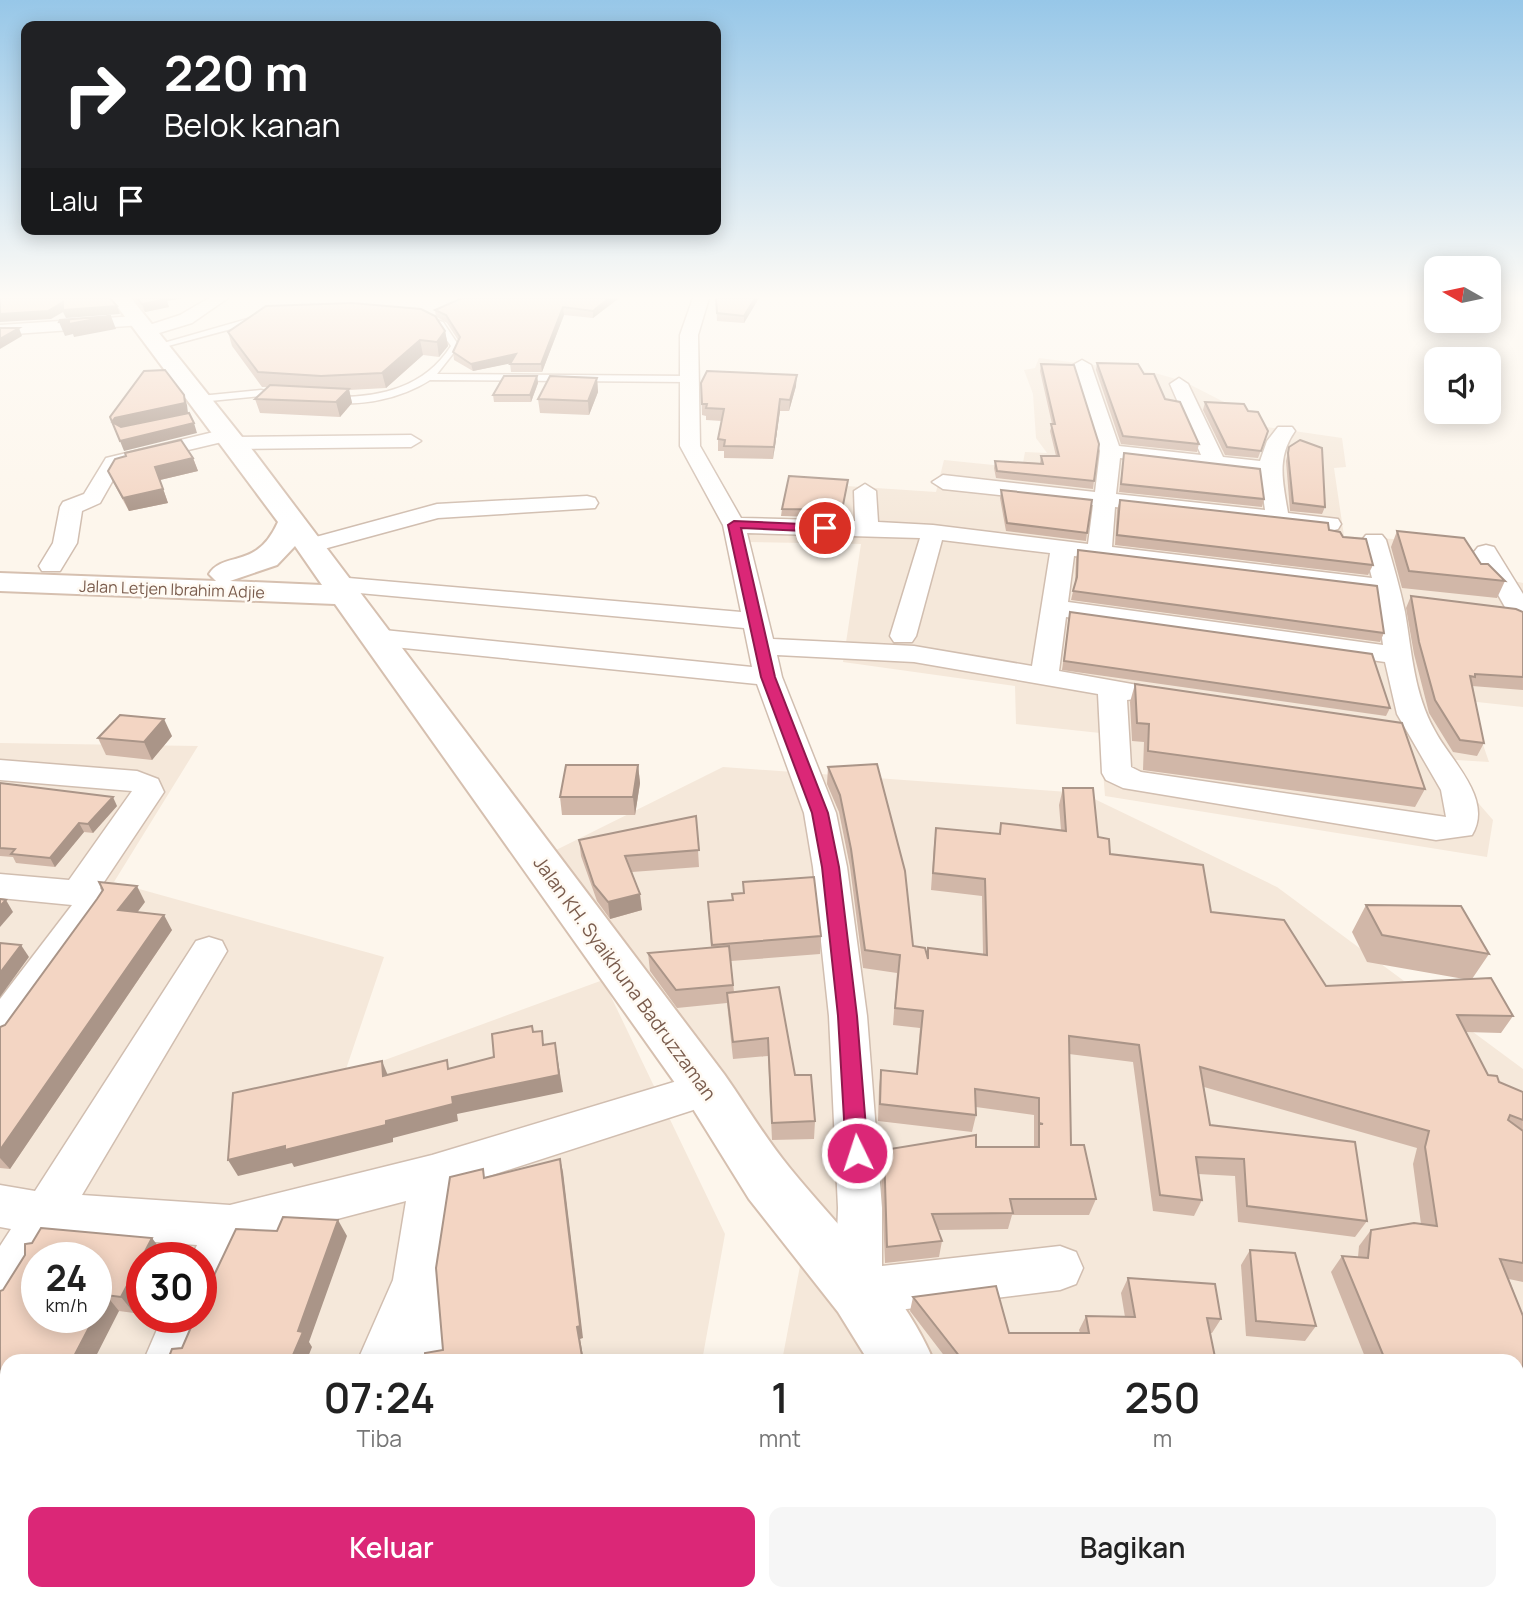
<!DOCTYPE html>
<html lang="id">
<head>
<meta charset="utf-8">
<style>
	:root { --surface:#fff; --page:#f6f6f6; --text:#222; --muted:#767676; --accent:#db2777 }
	body { margin:0; font-family:Manrope,sans-serif; background:var(--page); color:var(--text); height:100vh; display:flex; flex-direction:column; font-size:26px; white-space:nowrap }
	* { box-sizing:border-box; margin:0 }
	p { font-size:23px; color:var(--muted) }
	.icon { flex:none; width:38px; height:38px; fill:none; stroke:currentColor; stroke-width:2; stroke-linecap:round; stroke-linejoin:round }
	.map { position:relative; flex:1; overflow:hidden }
	.sheet { position:absolute; left:0px; top:1354px; width:1524px; height:247px; display:flex; flex-direction:column; background:var(--surface); border-radius:21px 21px 0 0; box-shadow:0 4px 18px #0003 }
	.sheet>* { flex:none }
	.top-card { position:absolute; left:21px; top:21px; width:700px; height:214px; border-radius:14px; box-shadow:0 4px 18px #0003; background:#202124; color:#fff; overflow:hidden }
	.needle { width:46px; rotate:279deg }
	.fabs { position:absolute; left:1424px; top:256px; display:grid; gap:14px }
	.fabs a { display:grid; place-items:center; width:77px; height:77px; border-radius:14px; background:var(--surface); box-shadow:0 4px 18px #0003; font-size:35px }
	.speed { position:absolute; left:21px; top:1242px; display:flex; gap:14px; font-size:35px; font-weight:700; text-align:center }
	.speed>* { display:grid; place-content:center; width:91px; height:91px; border-radius:50%; background:var(--surface); box-shadow:0 4px 18px #0003; line-height:1 }
	.speed small { font-size:18px; font-weight:400 }
	.speed .limit { border:10px solid #d22; background:#fff; color:#111 }
	.pin { position:absolute; display:grid; place-items:center; width:60px; height:60px; color:#fff; margin:-30px; border:4px solid #fff; border-radius:50%; box-shadow:0 2px 7px #0007 }
	.me { position:absolute; width:77px; margin:-38px; rotate:356deg; stroke-linejoin:round; filter:drop-shadow(0 0 5px #0008) }
	.turn { display:flex; align-items:center; gap:24px; height:147px; padding:0 28px; font-size:32px }
	.turn .icon { width:91px; height:91px; stroke-width:2.5 }
	.turn b { display:block; font-size:49px; line-height:60px }
	.then { display:flex; align-items:center; height:66px; padding:0 28px; background:#0003; gap:14px; font-size:26px }
	.eta { display:flex; justify-content:space-evenly; align-items:center; height:119px; text-align:center }
	.eta b { font-size:42px; font-weight:600; line-height:49px }
	.cta { display:flex; gap:14px; margin-top:auto; padding:14px 28px }
	.cta a { flex:1; height:80px; border-radius:14px; background:var(--accent); color:#fff; font-size:28px; font-weight:600; line-height:80px; text-align:center }
	.cta a+a { background:var(--page); color:var(--text) }
	.map>svg:first-child { display:block }
</style>
</head>
<body>
<div class="map">
<svg width="1523" height="1600" viewBox="0 0 1523 1600">
	<rect width="100%" height="100%" fill="#fdf6ec"/>
	<g fill="#f5e8da" fill-rule="evenodd">
		<polygon points="1039,358 1155,373 1183,381 1226,403 1251,411 1266,427 1342,438 1346,467 1334,468 1344,536 1410,540 1486,552 1514,581 1523,583 1523,707 1468,701 1489,762 1440,759 1493,820 1487,857 1105,796 1100,733 1016,724 1015,686 843,662 861,544 745,542 742,525 804,529 816,484 936,492 944,460 1022,468 1025,452 1047,453 1036,438 1033,394 1024,370 1035,368"/>
		<path d="M0 743 198 746 114 882 384 957 344 1075 603 980 725 1234 702 1361 7 1362V1594H159L154 1600H0ZM37 1258H96V1318H37ZM142 1258H201V1318H142Z"/>
		<polygon points="723,767 1082,793 1277,887 1523,1069 1523,1600 736,1600 737,1594 1517,1594 1517,1362 782,1361 807,1229 538,859"/>
		<polygon points="260,1594 659,1594 658,1600 291,1600"/>
	</g>
	<g fill="none" stroke-linecap="round" stroke-linejoin="round">
		<defs>
			<g id="lane">
				<polygon points="258,316 261,317 261,321 157,349 153,346"/>
				<path d="M426 317 443 322 459 346 437 374 688 376 693 379 688 382 430 380C402 398 362 407 329 402L327 400 332 397C379 398 424 388 451 346L437 326 423 322 422 320Z"/>
				<polygon points="261,390 287,396 282,399 261,396 200,402 195,399 200,396"/>
			</g>
			<g id="street">
				<polygon points="209,298 228,298 192,323 146,337 137,332 140,328 180,315"/>
				<path d="M693 298H709L698 335 700 446 741 518 855 521 854 491 865 484 876 491 878 522 933 525 1088 544 1093 505 943 489 932 482 943 475 1095 492 1100 451 1073 365 1082 360 1091 365 1119 446 1201 455 1170 384 1179 378 1188 384 1223 457 1260 461 1267 441 1278 427H1292L1295 431C1276 458 1283 482 1288 513L1338 519 1341 524 1338 529 1330 531 1115 507 1112 547 1372 578 1362 540 1366 535H1382L1386 540C1393 564 1400 588 1405 612 1412 653 1414 694 1435 731 1450 760 1494 799 1472 835L1436 840 1123 788 1106 780 1102 773 1098 694 914 662 777 655 782 677 836 813 847 867 867 1016 882 1208V1266L1060 1246 1076 1252 1083 1268 1076 1284 1060 1290 858 1315 842 1308 835 1292 838 1208 829 1016 813 867 804 813 757 684 374 645 365 643 361 637 365 631 374 629 752 667 744 628 337 591 328 589 325 584 328 579 337 577 741 612 723 525 680 446V335ZM1120 458 1260 474 1265 510 1116 494ZM747 533 920 538 890 636 894 642H912L916 636 942 540 1050 553 1032 666 914 646 773 639ZM1074 556 1376 593 1383 645 1068 602ZM1066 617 1385 662 1397 714 1441 790 1446 817 1141 772 1131 767 1127 700 1142 698 1146 692 1142 686 1132 684 1059 671Z"/>
				<polygon points="136,316 142,317 144,321 142,325 0,335 0,325"/>
				<polygon points="226,429 233,431 235,437 411,435 421,441 411,447 232,449 225,447 222,442 121,466 100,503 82,511 77,543 60,571 42,571 39,566 53,543 60,507 63,502 84,494 106,458"/>
				<polygon points="587,496 595,498 598,503 595,508 438,518 309,553 301,551 297,546 301,541 437,504"/>
				<polygon points="1486,545 1494,547 1523,594 1523,624 1514,621 1510,616 1474,552 1478,547"/>
				<polygon points="0,760 137,771 158,779 164,792 100,888 109,904 104,913 14,1039 0,1044 0,999 72,905 0,898 0,874 69,880 132,791 0,780"/>
				<polygon points="209,937 222,941 227,951 82,1195 230,1205 432,1155 707,1072 721,1077 727,1089 721,1101 452,1188 439,1281 446,1362 357,1362 393,1280 406,1201 245,1243 217,1303 206,1308 211,1318 192,1362 143,1362 162,1318 201,1318 201,1258 191,1258 197,1245 58,1235 44,1258 37,1258 37,1270 16,1304 0,1311 0,1246 11,1229 0,1227 0,1185 35,1191 196,941"/>
				<polygon points="27,1594 84,1594 81,1600 25,1600"/>
			</g>
			<g id="secondary">
				<path d="M111 298H131L254 452 724 1074C746 1105 765 1138 789 1167 839 1229 903 1287 934 1362H869L838 1312 749 1199 690 1104 335 604 0 591V573L216 581 209 574C225 550 256 571 278 522ZM295 546 322 585 230 581 277 565Z"/>
				<polygon points="1038,1594 1108,1594 1110,1600 1040,1600"/>
			</g>
		</defs>
		<use href="#lane" stroke="#d1beb0" stroke-width="3"/>
		<use href="#street" stroke="#d1beb0" stroke-width="3"/>
		<use href="#secondary" stroke="#d6c0b0" stroke-width="4"/>
		<use href="#lane" fill="#fff" fill-rule="evenodd"/>
		<use href="#street" fill="#fff" fill-rule="evenodd"/>
		<use href="#secondary" fill="#fff" fill-rule="evenodd"/>
	</g>
	<g fill="#d1b7a8">
		<polygon points="133,298 184,298 167,301 169,307 145,312"/>
		<polygon points="462,298 619,298 593,318 564,315 542,372 511,372 510,363 473,371 454,360 453,352 458,340 447,323 437,317 445,331 448,346 439,357 423,355 386,388 349,390 352,403 340,417 260,413 255,399 268,387 262,387 232,346 228,332 436,317 435,310"/>
		<polygon points="716,298 759,298 744,323 717,321"/>
		<polygon points="1097,363 1144,374 1165,399 1199,444 1197,452 1121,444 1096,370"/>
		<polygon points="1041,364 1094,481 1093,489 996,478 994,468 995,461 1040,463 1041,456 1056,456 1050,431 1052,424 1040,371"/>
		<polygon points="537,376 538,383 531,402 494,402 493,395"/>
		<polygon points="597,378 598,392 589,415 540,413 538,399"/>
		<polygon points="701,383 796,386 789,411 780,411 773,459 724,458 724,451 718,451 718,439 722,421 706,420 706,416 702,415"/>
		<polygon points="1205,402 1248,411 1268,431 1258,458 1225,455 1203,410"/>
		<polygon points="1289,447 1325,507 1322,514 1290,511 1286,461"/>
		<polygon points="1124,453 1264,499 1262,507 1119,492"/>
		<polygon points="193,458 198,471 160,480 168,503 129,511 114,484 108,471"/>
		<polygon points="848,480 841,518 781,516 782,509"/>
		<polygon points="1001,490 1087,533 1086,541 1006,531 1000,498"/>
		<polygon points="1120,500 1329,530 1343,537 1373,565 1368,575 1115,545 1117,510"/>
		<polygon points="1397,531 1481,564 1505,581 1497,598 1402,588 1391,547"/>
		<polygon points="1078,550 1384,633 1380,642 1071,600 1075,583 1076,559"/>
		<polygon points="1411,596 1523,612 1523,690 1472,686 1484,743 1477,756 1453,752 1429,713 1414,654 1406,608"/>
		<polygon points="1070,612 1390,708 1386,716 1062,670"/>
		<polygon points="1135,684 1425,789 1415,807 1143,770 1144,742 1132,741 1130,702"/>
		<polygon points="172,736 152,760 106,755 98,738"/>
		<polygon points="638,765 640,783 635,815 562,815 560,797"/>
		<polygon points="828,767 913,946 927,957 928,948 983,955 982,896 931,890 934,845 936,828 999,834 1001,823 1061,830 1059,805 1063,788 1110,854 1211,912 1326,986 1464,979 1367,962 1352,932 1366,905 1489,954 1472,979 1513,1016 1501,1033 1466,1032 1488,1075 1499,1082 1523,1092 1523,1282 1509,1279 1523,1316 1523,1394 1517,1394 1517,1362 1367,1362 1331,1272 1342,1256 1358,1257 1359,1246 1371,1230 1421,1224 1413,1164 1417,1148 1204,1087 1210,1125 1367,1221 1355,1237 1238,1222 1235,1176 1198,1174 1202,1200 1194,1216 1153,1211 1133,1062 1069,1054 1071,1145 1096,1199 1089,1215 1012,1215 1008,1229 938,1230 942,1241 939,1257 885,1263 881,1167 884,1150 976,1147 1034,1147 1034,1115 976,1107 976,1115 972,1132 878,1121 879,1087 881,1070 916,1074 920,1028 893,1025 897,973 863,968 850,867 839,812 827,784"/>
		<polygon points="0,783 117,806 93,833 84,832 55,867 16,863 13,857 0,856"/>
		<polygon points="696,816 699,867 632,872 642,910 610,919 597,901 581,856 579,840"/>
		<polygon points="743,882 821,936 820,954 731,961 734,992 795,1075 815,1121 814,1139 772,1140 768,1056 733,1059 727,1003 677,1008 650,971 648,953 711,948 708,902 733,901 743,893"/>
		<polygon points="145,902 137,912 172,930 10,1169 0,1168 0,1027 5,1025"/>
		<polygon points="1250,1250 1316,1326 1305,1341 1246,1336 1241,1265"/>
		<polygon points="164,1254 134,1313 119,1311 7,1362 7,1531 0,1544 0,1291"/>
		<polygon points="1128,1278 1221,1319 1212,1333 1210,1333 1216,1362 949,1362 910,1311 913,1297 1009,1333 1080,1333 1079,1330 1086,1316 1125,1317 1121,1293"/>
		<polygon points="1289,1594 1360,1594 1360,1596 1405,1600 1290,1600"/>
		<polygon points="1425,1594 1517,1594 1523,1600 1482,1600"/>
	</g>
	<g fill="#aa9588">
		<polygon points="163,298 184,298 167,301 169,307 145,312 142,304"/>
		<polygon points="609,298 619,298 593,318 593,311"/>
		<polygon points="755,298 759,298 744,323 744,316"/>
		<polygon points="63,302 117,306 120,314 66,318 63,312 51,319 0,322 0,314"/>
		<polygon points="563,307 564,315 542,372 541,364"/>
		<polygon points="111,316 116,329 74,337 73,334 65,336 59,322"/>
		<polygon points="19,328 22,336 0,349 0,339"/>
		<polygon points="445,331 448,346 439,357 437,342"/>
		<polygon points="420,340 423,355 386,388 382,373"/>
		<polygon points="516,354 517,362 473,371 471,364"/>
		<polygon points="797,375 796,386 789,411 790,400"/>
		<polygon points="537,376 538,383 531,402 530,395"/>
		<polygon points="597,378 598,392 589,415 588,401"/>
		<polygon points="349,389 352,403 340,417 336,402"/>
		<polygon points="184,395 187,405 188,413 116,432 112,422 115,418"/>
		<polygon points="780,399 780,411 773,459 774,447"/>
		<polygon points="194,423 197,433 124,451 120,441"/>
		<polygon points="193,458 198,471 160,480 168,503 129,511 123,498 155,467"/>
		<polygon points="164,719 172,736 152,760 144,742"/>
		<polygon points="638,765 640,783 635,815 633,797"/>
		<polygon points="113,797 117,806 93,833 88,824"/>
		<polygon points="79,823 84,832 55,867 50,858"/>
		<polygon points="137,886 145,902 127,926 118,910"/>
		<polygon points="640,894 642,910 610,919 608,902"/>
		<polygon points="6,900 13,912 0,927 0,906"/>
		<polygon points="164,915 172,930 10,1169 0,1158 0,1150"/>
		<polygon points="21,945 29,957 0,997 0,973"/>
		<polygon points="555,1043 563,1092 457,1114 458,1121 393,1138 393,1142 294,1167 292,1163 238,1176 228,1160 386,1121 452,1097"/>
		<polygon points="382,1061 389,1078 383,1076"/>
		<polygon points="560,1159 563,1172 583,1338 580,1339 584,1362 583,1362 577,1327"/>
		<polygon points="338,1220 347,1236 309,1342 312,1347 306,1362 290,1362 298,1331"/>
		<polygon points="152,1238 164,1254 162,1258 142,1258 142,1298 134,1313 121,1297"/>
		<polygon points="106,1295 119,1311 93,1362 71,1362 94,1318 96,1318 96,1313"/>
		<polygon points="7,1473 7,1531 0,1544 0,1486"/>
	</g>
	<g fill="#f3d5c3" stroke="#aa9588" stroke-width="2">
		<polygon points="0,298 110,298 117,306 63,310 63,302 48,311 0,314"/>
		<polygon points="137,298 165,298 167,299 142,304"/>
		<polygon points="462,298 609,298 593,311 563,307 541,364 510,364 516,354 471,364 453,352 460,337 446,315 435,310"/>
		<polygon points="716,298 755,298 744,316 717,313"/>
		<polygon points="352,303 421,309 435,316 445,331 437,342 420,340 382,373 321,376 258,372 228,332 266,306"/>
		<polygon points="111,316 69,324 69,321 59,322 60,320"/>
		<polygon points="0,328 19,328 0,339"/>
		<polygon points="1097,363 1138,364 1144,374 1154,374 1165,399 1180,402 1199,444 1123,436"/>
		<polygon points="1041,364 1074,365 1099,444 1094,481 997,471 995,461 1043,464 1041,456 1059,456 1051,424 1055,424"/>
		<polygon points="165,370 184,395 185,403 115,418 112,422 121,427 189,413 194,423 120,441 110,417 144,371"/>
		<polygon points="707,371 797,375 790,400 780,399 774,447 724,446 725,440 718,439 724,409 706,408 707,404 702,404 701,383"/>
		<polygon points="504,376 537,376 530,395 493,395"/>
		<polygon points="550,376 597,378 588,401 538,399"/>
		<polygon points="270,385 349,389 336,402 255,399"/>
		<polygon points="1205,402 1244,404 1248,411 1258,412 1268,431 1261,451 1227,447"/>
		<polygon points="181,440 193,458 155,467 163,489 123,498 108,471 115,459 126,456 125,453"/>
		<polygon points="1300,440 1322,448 1325,507 1293,503 1288,453 1289,447"/>
		<polygon points="1124,453 1260,469 1264,499 1121,484"/>
		<polygon points="789,476 848,480 842,510 782,509"/>
		<polygon points="1001,490 1092,500 1087,533 1007,523"/>
		<polygon points="1120,500 1328,523 1329,530 1340,532 1343,537 1366,539 1373,565 1117,535"/>
		<polygon points="1397,531 1464,538 1481,564 1488,564 1505,581 1409,571"/>
		<polygon points="1078,550 1377,586 1384,633 1073,591 1077,577"/>
		<polygon points="1411,596 1516,609 1523,612 1523,677 1475,674 1475,677 1470,676 1484,743 1460,740 1435,700 1419,642"/>
		<polygon points="1070,612 1372,654 1390,708 1064,661"/>
		<polygon points="1135,684 1402,723 1425,789 1148,751 1149,724 1137,723"/>
		<polygon points="120,715 164,719 144,742 98,738"/>
		<polygon points="877,764 905,871 913,946 925,948 928,959 928,948 987,955 985,879 933,873 936,828 1000,834 1001,823 1066,831 1063,788 1093,788 1098,837 1109,839 1110,854 1203,865 1211,912 1284,920 1326,986 1491,978 1513,1016 1457,1015 1488,1075 1497,1076 1499,1082 1523,1092 1523,1120 1510,1115 1508,1120 1523,1131 1523,1263 1500,1259 1523,1316 1523,1378 1517,1377 1517,1362 1386,1362 1342,1256 1368,1258 1371,1230 1414,1223 1437,1226 1425,1147 1429,1131 1200,1067 1210,1125 1355,1142 1367,1221 1247,1206 1244,1159 1196,1157 1202,1200 1160,1195 1139,1045 1069,1036 1071,1145 1084,1145 1096,1199 1010,1199 1013,1213 932,1214 942,1241 887,1247 884,1150 976,1135 976,1147 1039,1147 1039,1124 1043,1124 1039,1123 1039,1098 975,1089 976,1115 880,1104 881,1070 917,1074 923,1011 895,1008 900,955 865,950 851,849 840,795 828,767"/>
		<polygon points="566,765 638,765 633,797 560,797"/>
		<polygon points="0,783 113,797 88,824 79,823 50,858 11,854 15,849 0,848"/>
		<polygon points="696,816 699,850 625,856 640,894 608,902 594,885 579,840"/>
		<polygon points="814,877 821,936 712,945 708,902 733,900 732,894 744,893 743,882"/>
		<polygon points="99,882 137,886 118,910 164,915 0,1150 0,1027 5,1025 97,899 103,890"/>
		<polygon points="0,899 6,900 0,906"/>
		<polygon points="1366,905 1461,906 1489,954 1382,935"/>
		<polygon points="0,943 21,945 0,973"/>
		<polygon points="729,946 733,985 676,990 648,953"/>
		<polygon points="779,987 795,1075 811,1075 815,1121 772,1123 768,1038 733,1042 727,993"/>
		<polygon points="532,1026 533,1032 542,1031 543,1045 555,1043 559,1075 452,1097 453,1104 386,1121 386,1125 285,1150 285,1146 228,1160 233,1093 382,1061 383,1076 447,1060 448,1069 494,1057 492,1034"/>
		<polygon points="560,1159 580,1326 577,1327 583,1362 425,1362 425,1353 443,1350 436,1268 450,1177 483,1169 484,1178"/>
		<polygon points="283,1217 338,1220 298,1331 303,1332 290,1362 167,1362 172,1349 182,1348 195,1318 201,1318 201,1292 208,1288 236,1229 277,1231"/>
		<polygon points="41,1228 152,1238 121,1297 106,1295 96,1313 96,1258 37,1258 37,1318 94,1318 71,1362 7,1362 7,1473 0,1486 0,1291 3,1290 25,1255 25,1244 32,1243"/>
		<polygon points="1250,1250 1295,1253 1316,1326 1256,1321"/>
		<polygon points="1128,1278 1215,1284 1221,1319 1207,1318 1216,1362 1176,1362 1140,1359 1141,1362 964,1362 913,1297 996,1286 1009,1333 1089,1333 1086,1316 1135,1317"/>
		<polygon points="1517,1502 1523,1503 1523,1600 1510,1600 1509,1594 1517,1594"/>
		<polygon points="789,1594 985,1594 987,1600 790,1600"/>
		<polygon points="1169,1594 1250,1594 1254,1600 1161,1600"/>
		<polygon points="1304,1594 1360,1594 1360,1596 1405,1600 1305,1600"/>
	</g>
	<linearGradient id="sky" x2="0" y2="1"><stop stop-color="#97c7e8"/><stop offset="0.57" stop-color="#fefbf6"/><stop offset="1" stop-color="#fefbf6" stop-opacity="0"/></linearGradient>
	<rect width="1523" height="522" fill="url(#sky)"/>
	<polygon fill="#db2777" stroke="#8e194d" stroke-width="2" points="734,521 825,525 831,528 825,532 741,528 775,677 828,813 839,867 857,1016 868,1153 864,1160 857,1163 849,1160 846,1153 838,1016 822,867 812,813 761,677 728,525"/>
	<g text-anchor="middle" stroke-width="5" stroke-linejoin="round" paint-order="stroke">
		<g font-size="16" fill="#7a5c4d" stroke="#fffaf3">
			<text transform="translate(172 589) rotate(2)" y="6">Jalan Letjen Ibrahim Adjie</text>
		</g>
		<g font-size="19" fill="#7a5c4d" stroke="#fffaf3">
			<text transform="translate(625 978) rotate(54)" y="7">Jalan KH. Syaikhuna Badruzzaman</text>
		</g>
	</g>
</svg>
<div class="fabs">
<a><svg class="needle" viewBox="-14 -14 28 28"><path d="M0-13l5 13h-10z" fill="#e53935"/><path d="M0 13l5-13h-10z" fill="#767676"/></svg></a>
<a><svg class="icon" aria-label="sound" viewBox="0 0 24 24"><path d="M4 9h4l5-4v14l-5-4H4zM17 9q2 3 0 6"/></svg></a>
</div>
<div class="speed"><div>24<small>km/h</small></div><div class="limit">30</div></div>
<div class="pin" style="left:825px;top:528px;background:#d93025"><svg class="icon" aria-label="arrive" viewBox="0 0 24 24"><path d="M6 21V4h12l-3 4 3 4H6"/></svg></div>
<svg class="me" style="left:857px;top:1153px" viewBox="-20 -20 40 40"><circle r="17" fill="#db2777" stroke="#fff" stroke-width="3"/><path d="M0-11L8 9 0 5-8 9z" fill="#fff"/></svg>
<div class="top-card">
<div class="turn"><svg class="icon" aria-label="right" viewBox="0 0 24 24"><path d="M7 20v-9h11M14 6l5 5-5 5"/></svg><div><b>220 m</b>Belok kanan</div></div>
<div class="then">Lalu<svg class="icon" aria-label="arrive" viewBox="0 0 24 24"><path d="M6 21V4h12l-3 4 3 4H6"/></svg></div>
</div>
<section class="sheet">
<div class="eta">
<div><b>07:24</b><p>Tiba</p></div>
<div><b>1</b><p>mnt</p></div>
<div><b>250</b><p>m</p></div>
</div>
<div class="cta"><a>Keluar</a><a>Bagikan</a></div>
</section>
</div>
</body>
</html>
